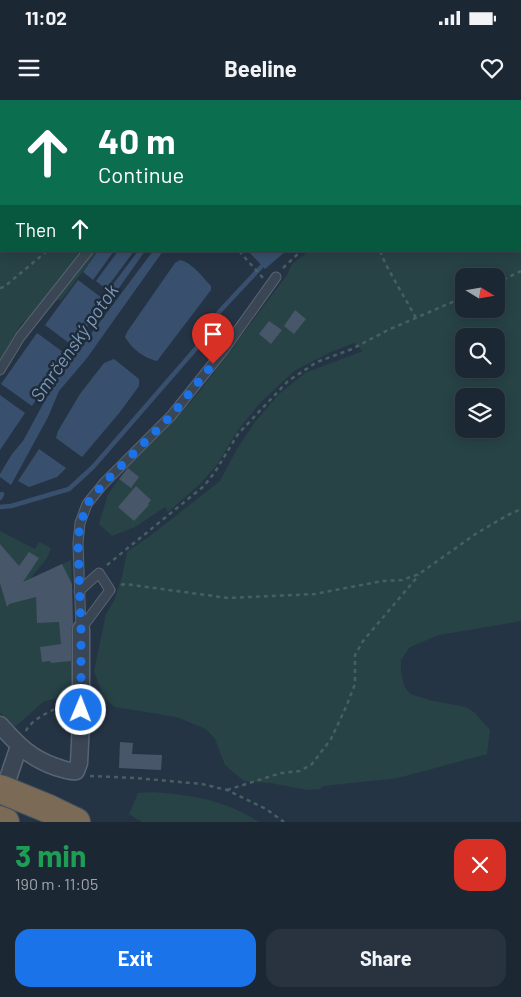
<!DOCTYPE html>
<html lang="en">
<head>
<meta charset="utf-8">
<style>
	:root { --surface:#1c2734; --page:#293340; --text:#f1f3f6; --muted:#a0a5ac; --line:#3a444f; --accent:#1a73e8 }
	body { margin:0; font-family:Barlow,sans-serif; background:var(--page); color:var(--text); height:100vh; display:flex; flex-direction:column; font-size:19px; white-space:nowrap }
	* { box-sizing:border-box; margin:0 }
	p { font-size:16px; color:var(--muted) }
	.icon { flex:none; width:28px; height:28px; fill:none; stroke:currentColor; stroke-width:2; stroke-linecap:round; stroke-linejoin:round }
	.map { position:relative; height:722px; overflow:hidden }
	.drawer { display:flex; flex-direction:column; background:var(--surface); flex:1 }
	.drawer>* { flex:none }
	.hud { position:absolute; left:0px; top:0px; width:521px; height:152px; box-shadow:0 2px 12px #0003,0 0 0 1px var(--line); background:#0b6e4f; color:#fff; overflow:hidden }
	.needle { width:32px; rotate:101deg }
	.tools { position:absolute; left:455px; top:168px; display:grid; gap:10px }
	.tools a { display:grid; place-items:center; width:50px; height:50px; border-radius:10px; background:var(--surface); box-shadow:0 2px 12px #0003,0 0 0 1px var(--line); font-size:25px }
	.pin { position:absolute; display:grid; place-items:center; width:42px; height:42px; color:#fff; margin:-51px -21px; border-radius:50% 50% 50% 0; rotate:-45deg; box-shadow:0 0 5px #0007 }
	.pin .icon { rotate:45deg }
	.me { position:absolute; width:55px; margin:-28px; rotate:1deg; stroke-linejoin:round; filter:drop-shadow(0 0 4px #0008) }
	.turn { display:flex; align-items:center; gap:18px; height:105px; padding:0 15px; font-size:22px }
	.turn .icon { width:65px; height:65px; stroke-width:2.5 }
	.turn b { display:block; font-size:35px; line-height:42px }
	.then { display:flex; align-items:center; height:48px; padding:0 15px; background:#0003; gap:10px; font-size:19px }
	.round { display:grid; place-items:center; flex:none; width:52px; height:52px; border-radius:15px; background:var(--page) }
	.overview { display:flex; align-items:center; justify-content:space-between; height:85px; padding:0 15px }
	h1 { font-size:30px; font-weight:700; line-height:38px; color:#1e9e55 }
	.action { display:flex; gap:10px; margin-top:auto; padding:10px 15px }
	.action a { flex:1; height:58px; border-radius:15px; background:var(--accent); color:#fff; font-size:20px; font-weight:700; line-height:58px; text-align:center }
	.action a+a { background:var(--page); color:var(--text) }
	.status { display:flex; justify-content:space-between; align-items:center; height:35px; padding:0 25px; background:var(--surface); direction:ltr }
	.status svg { height:14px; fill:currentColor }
	header { display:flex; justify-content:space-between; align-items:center; height:65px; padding:0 15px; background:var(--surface); font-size:22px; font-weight:700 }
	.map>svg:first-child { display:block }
</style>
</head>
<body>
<div class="status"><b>11:02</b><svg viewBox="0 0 49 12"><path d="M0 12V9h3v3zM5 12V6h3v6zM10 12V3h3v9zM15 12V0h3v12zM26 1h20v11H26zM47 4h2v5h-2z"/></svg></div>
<header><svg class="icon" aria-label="menu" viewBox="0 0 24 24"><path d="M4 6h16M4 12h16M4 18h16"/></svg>Beeline<svg class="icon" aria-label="heart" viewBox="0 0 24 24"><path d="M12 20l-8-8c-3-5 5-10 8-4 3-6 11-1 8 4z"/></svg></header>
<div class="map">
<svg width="521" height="722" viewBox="0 0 521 722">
	<rect width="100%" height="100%" fill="#253445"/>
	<g fill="#274346" fill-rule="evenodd">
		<path d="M427 0H521V521L439 535 410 547 401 560V572L404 586 410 594 433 601 466 607 474 612 490 630 487 654 398 678 323 686 320 689 308 690 270 683 244 681 225 665 215 639 206 629 176 617 115 607 104 599 94 571 106 514 114 501 122 477 127 452 150 436 220 381 237 349 255 322 279 294 305 273 363 251 354 243 331 252 294 271 260 303 238 330 216 366 200 384 168 412 165 407 135 427 112 436 99 424 108 394 127 368 164 332 200 291 287 175 292 164 309 151H520V1H426ZM464 176H496V209H464ZM464 236H496V269H464ZM464 296H496V329H464Z"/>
		<polygon points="0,147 1,151 98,151 62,199 44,204 21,224 0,260"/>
		<polygon points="0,431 35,449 39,442 51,448 47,458 30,479 34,484 51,469 71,460 74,560 70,594 43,602 15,627 0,613"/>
		<path d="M153 692C195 696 222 699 259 722H142L129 714 138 693Z"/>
	</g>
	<g fill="#38506d">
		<polygon points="168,0 427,0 167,1"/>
		<polygon points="98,151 114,151 93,180 83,172"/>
		<polygon points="118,151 134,151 106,189 96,181"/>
		<polygon points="138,151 145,151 114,195 108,191"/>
		<polygon points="153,151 163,151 87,258 59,291 48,317 11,385 0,377 0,374 12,354 23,341 55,282"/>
		<polygon points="248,151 286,151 265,169"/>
		<path d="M180 160C193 163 202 177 211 186V190L157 261C144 258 132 249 125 237L127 232 175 163Z"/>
		<polygon points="78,180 106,201 73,246 45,225"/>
		<polygon points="37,233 67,255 32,306 1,284"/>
		<polygon points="114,259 139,279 139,286 120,312 82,357 56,338 58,331 80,294 104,263"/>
		<polygon points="0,295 25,313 0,350"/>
		<polygon points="39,349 66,368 57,377 29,387 18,381"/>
	</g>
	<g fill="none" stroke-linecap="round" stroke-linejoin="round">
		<g stroke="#38506d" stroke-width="4.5">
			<polyline points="0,398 2,394"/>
			<polyline points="0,407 11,406 69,389 93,367 199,245 219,212 261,167"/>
		</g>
	</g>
	<g fill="#475669">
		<polygon points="295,210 306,219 294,234 284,226"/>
		<polygon points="269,221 282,230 271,244 259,234"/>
		<polygon points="128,368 139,377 131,388 119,379"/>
		<polygon points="136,386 151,400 148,404 149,405 134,421 118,407"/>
		<polygon points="0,444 19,466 29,452 39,458 23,482 62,464 72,484 73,523 71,529 71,561 51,563 50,561 42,562 40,547 61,544 59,522 37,523 36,497 9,504 7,507 0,483"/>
		<polygon points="120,642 133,643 132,654 162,655 161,670 119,668"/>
	</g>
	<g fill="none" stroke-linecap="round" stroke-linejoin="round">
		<defs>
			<g id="lane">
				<polyline points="0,270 20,237 88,151"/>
				<polyline points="79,491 99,473 110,490 81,529"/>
				<polyline points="81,529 78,443 80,423 87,404 104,383 171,316 223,251 276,177"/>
			</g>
			<g id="street">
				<path d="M0 625C18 645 30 658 56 667 63 669 69 672 76 671L79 663 81 622V529"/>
				<polyline points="1,699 19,646"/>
			</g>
			<g id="highway">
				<polyline points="49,709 76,722"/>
				<polyline points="0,720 5,722"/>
			</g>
		</defs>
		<use href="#lane" stroke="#596472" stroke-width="11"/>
		<use href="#street" stroke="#596472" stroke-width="19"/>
		<use href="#highway" stroke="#45515f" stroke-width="30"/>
		<g stroke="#466062" stroke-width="2.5" stroke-dasharray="4 4" stroke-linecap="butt">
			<polyline points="454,1 456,0"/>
			<polyline points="239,151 263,178"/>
			<polyline points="380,151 386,165 416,218"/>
			<polyline points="283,168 301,151"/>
			<polyline points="496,183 521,171"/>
			<polyline points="0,188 4,187 47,151"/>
			<polyline points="107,465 204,386 215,372 238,334 288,281 317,262 352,249 388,230 464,197"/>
			<polyline points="121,485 125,484 228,498 315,494 383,481 402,480 419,474 477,433 508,415 521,409"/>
			<path d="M26 631C30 620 55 608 66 605"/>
			<polyline points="90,676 136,678 202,684 227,690 266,709 284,722"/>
			<polyline points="227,690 281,673 300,671 312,664 331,639 346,607 355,584 355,555 363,541 419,475"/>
		</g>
		<use href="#lane" stroke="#3a4654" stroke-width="9"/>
		<use href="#street" stroke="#3a4654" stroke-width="16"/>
		<use href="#highway" stroke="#7b6b56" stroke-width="28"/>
		<defs>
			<polyline id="highway-bridge" points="0,689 49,709"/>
		</defs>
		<use href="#highway-bridge" stroke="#45515f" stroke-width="30" stroke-linecap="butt"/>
		<use href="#highway-bridge" stroke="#7b6b56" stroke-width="28"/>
	</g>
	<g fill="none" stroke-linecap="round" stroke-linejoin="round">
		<polyline stroke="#1a73e8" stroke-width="9" stroke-dasharray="0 16.2" points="81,610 81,529 78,443 80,423 84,414 87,404 104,383 171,316 213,264"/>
	</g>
	<g text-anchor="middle" stroke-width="5" stroke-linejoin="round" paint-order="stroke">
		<g font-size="19" font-style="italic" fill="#7d98b7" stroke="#1e2b3a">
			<text transform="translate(74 243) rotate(-55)" y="7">Smrčenský potok</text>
		</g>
	</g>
</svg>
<div class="tools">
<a><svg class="needle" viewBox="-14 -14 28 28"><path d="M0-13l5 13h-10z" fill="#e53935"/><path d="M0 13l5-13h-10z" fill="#a0a5ac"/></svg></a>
<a><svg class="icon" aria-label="search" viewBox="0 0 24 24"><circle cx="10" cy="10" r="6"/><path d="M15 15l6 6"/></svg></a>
<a><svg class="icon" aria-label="layers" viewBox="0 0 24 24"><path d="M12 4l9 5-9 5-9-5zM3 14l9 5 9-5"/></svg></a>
</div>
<div class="pin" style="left:213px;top:264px;background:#d93025"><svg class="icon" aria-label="arrive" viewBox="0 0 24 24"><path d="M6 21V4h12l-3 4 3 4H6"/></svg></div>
<svg class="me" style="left:81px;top:610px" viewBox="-20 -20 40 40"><circle r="17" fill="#1a73e8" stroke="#fff" stroke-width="3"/><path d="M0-11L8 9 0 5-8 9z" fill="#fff"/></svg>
<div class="hud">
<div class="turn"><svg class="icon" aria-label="ahead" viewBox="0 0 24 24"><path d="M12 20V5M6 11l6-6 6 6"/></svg><div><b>40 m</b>Continue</div></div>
<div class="then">Then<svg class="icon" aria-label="ahead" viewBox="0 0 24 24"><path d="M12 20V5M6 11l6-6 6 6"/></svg></div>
</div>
</div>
<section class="drawer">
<div class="overview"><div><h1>3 min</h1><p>190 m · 11:05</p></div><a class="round" style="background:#d93025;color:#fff"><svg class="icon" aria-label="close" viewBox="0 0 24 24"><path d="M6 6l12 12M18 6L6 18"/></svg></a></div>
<div class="action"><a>Exit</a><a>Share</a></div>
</section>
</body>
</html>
